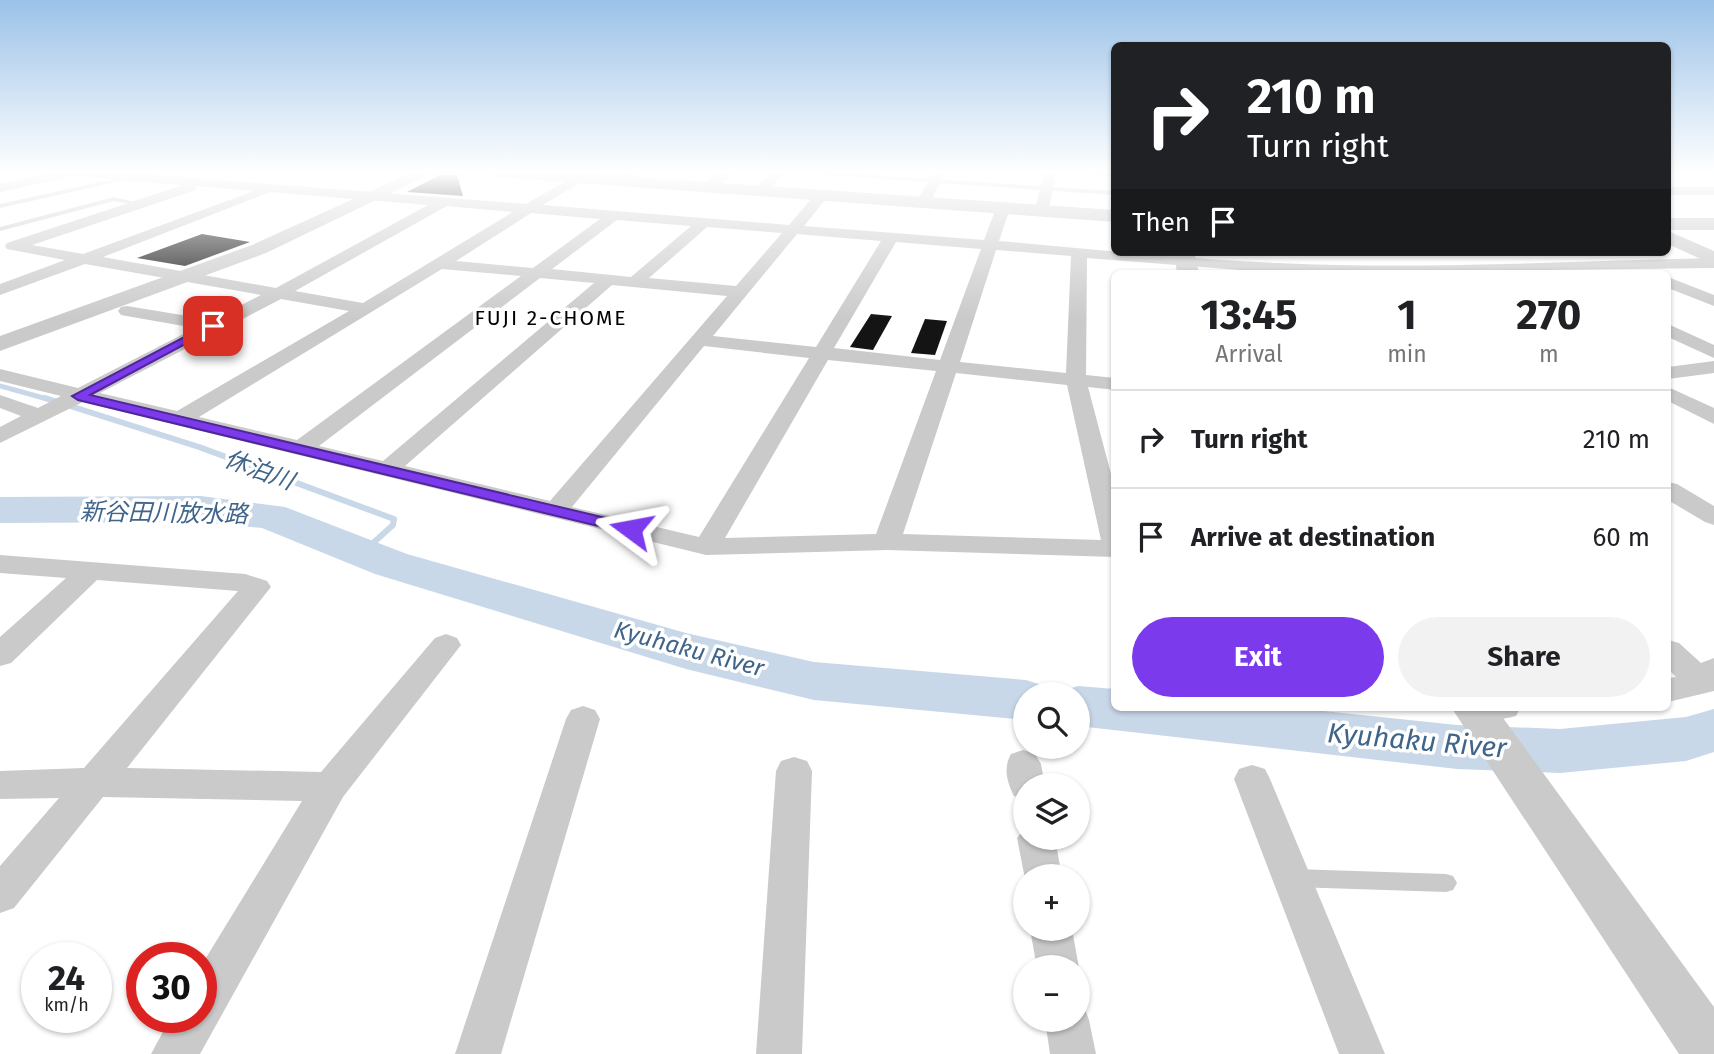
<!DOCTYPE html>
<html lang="en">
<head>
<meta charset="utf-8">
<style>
	:root { --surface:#fff; --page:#f2f2f2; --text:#202124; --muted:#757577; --line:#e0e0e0; --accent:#7c3aed }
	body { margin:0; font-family:"Fira Sans","Noto Sans JP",sans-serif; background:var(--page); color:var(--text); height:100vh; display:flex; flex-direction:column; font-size:26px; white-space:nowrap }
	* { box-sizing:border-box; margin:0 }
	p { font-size:23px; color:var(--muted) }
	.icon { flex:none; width:38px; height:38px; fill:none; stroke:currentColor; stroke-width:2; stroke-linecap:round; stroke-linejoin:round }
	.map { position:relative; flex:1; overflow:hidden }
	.side { position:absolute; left:1111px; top:270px; width:560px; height:441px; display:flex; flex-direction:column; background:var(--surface); border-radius:10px; box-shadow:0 2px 5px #0004 }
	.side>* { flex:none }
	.guide { position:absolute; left:1111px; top:42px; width:560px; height:214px; border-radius:10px; box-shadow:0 2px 5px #0004; background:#202124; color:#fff; overflow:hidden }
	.tools { position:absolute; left:1013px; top:682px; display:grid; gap:14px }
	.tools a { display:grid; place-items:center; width:77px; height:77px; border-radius:50%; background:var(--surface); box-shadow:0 2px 5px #0004; font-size:35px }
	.speed { position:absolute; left:21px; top:942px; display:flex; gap:14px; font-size:35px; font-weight:700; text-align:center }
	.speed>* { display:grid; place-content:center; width:91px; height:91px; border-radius:50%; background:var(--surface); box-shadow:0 2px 5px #0004; line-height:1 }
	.speed small { font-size:18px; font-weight:400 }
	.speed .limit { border:10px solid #d22; background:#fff; color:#111 }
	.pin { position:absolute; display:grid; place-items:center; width:60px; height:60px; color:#fff; margin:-30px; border-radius:14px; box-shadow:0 4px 10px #0006 }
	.me { position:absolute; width:77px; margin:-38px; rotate:283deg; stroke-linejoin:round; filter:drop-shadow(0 0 5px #0008) }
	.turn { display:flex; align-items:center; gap:24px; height:147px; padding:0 21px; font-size:32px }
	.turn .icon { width:91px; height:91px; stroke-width:2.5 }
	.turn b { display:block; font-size:49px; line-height:60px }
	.then { display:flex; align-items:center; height:66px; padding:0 21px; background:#0003; gap:14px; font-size:26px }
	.eta { display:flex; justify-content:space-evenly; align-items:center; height:119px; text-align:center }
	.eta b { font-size:42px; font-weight:700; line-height:49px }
	.button { display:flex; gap:14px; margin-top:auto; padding:14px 21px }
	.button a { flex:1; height:80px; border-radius:42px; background:var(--accent); color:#fff; font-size:28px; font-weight:700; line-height:80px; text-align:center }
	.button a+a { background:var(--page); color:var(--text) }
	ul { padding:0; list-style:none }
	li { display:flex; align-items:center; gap:21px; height:98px; padding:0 21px; border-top:2px solid var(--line) }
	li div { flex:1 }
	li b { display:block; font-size:26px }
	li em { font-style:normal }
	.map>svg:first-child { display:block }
</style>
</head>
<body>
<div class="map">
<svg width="1714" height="1054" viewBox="0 0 1714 1054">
	<rect width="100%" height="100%" fill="#fff"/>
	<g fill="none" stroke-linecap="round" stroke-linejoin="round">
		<polyline stroke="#c8d8e9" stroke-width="5" points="0,386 51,400"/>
		<polyline stroke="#c8d8e9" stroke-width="6" points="45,398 199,447 394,519 393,525 362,553"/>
		<g fill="#c8d8e9" fill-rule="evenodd">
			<polygon points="201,496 285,507 407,554 686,633 814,662 1026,680 1045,686 1050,695 1026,695 1026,720 814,700 686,669 375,574 262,528 201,522 0,523 0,497"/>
			<polygon points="1078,686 1115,689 1115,707 1285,707 1457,725 1560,729 1686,717 1714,709 1714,752 1686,761 1560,773 1457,769 1078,726 1078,695 1057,695 1059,692"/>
		</g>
	</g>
	<g fill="#141414">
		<polygon points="440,175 457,175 463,196 407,192"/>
		<polygon points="202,234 250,242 185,266 137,258"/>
		<polygon points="871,314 892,316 873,350 850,347"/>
		<polygon points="925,319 947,321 935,355 911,353"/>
	</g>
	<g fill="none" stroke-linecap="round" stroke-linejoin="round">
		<g fill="#cacaca" fill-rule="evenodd">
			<polygon points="826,172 1115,191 1115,195 824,175"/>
			<polygon points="1077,172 1115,172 1115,176 1080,174"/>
			<polygon points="132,175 134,178 0,208 0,204"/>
			<polygon points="114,197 144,204 140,206 114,201 0,231 0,227"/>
			<polygon points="1294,869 1446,874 1453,876 1457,883 1453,890 1446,892 1294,887 1287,885 1283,878 1287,871"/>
		</g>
		<g fill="#cacaca" fill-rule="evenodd">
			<path d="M58 172H114L526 204 578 174 585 178 583 181 543 205 789 225 817 192 822 191 829 195 804 226 984 240 996 208 1003 204 1010 208 999 241C1093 249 1183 259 1278 263 1423 270 1569 261 1714 258V268L1279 273 1087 258 1086 375 1115 378V390L1088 387 1115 489V557L887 550 706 555 83 402 0 443V427L21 416 0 408V395L38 408 61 396 0 381V369L78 388 195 328 121 315 118 311 121 307 127 306 212 320 261 295 85 264 0 295V284L65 260 7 249 5 246 7 243 183 185 73 176 0 192V184ZM197 186 254 191 83 254 32 245 196 190ZM270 192 428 205 276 288 103 257ZM447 206 513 212 363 303 295 291ZM531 213 600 219 533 268 456 261ZM617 220 691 226 631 277 552 269ZM707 227 782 233 736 286 649 278ZM797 234 881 241 816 347 713 336ZM896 242 981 249 940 360 834 348ZM996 250 1071 256 1066 373 960 362ZM442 269 521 276 297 440 199 417ZM540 278 594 283 383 461 319 446ZM612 285 727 296 550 501 405 466ZM281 299 349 311 177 411 100 393ZM704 346 809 358 699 537 572 507ZM828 360 936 371 876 534 725 538ZM956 373 1067 385 1101 540 903 534Z"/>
			<polygon points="624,172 638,172 624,184 614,184 614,178"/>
			<polygon points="720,172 734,172 715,190 705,190 705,184"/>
			<polygon points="772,172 785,172 764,194 754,194 754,188"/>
			<polygon points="934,172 946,172 928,206 918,206 916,203"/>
			<polygon points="1045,172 1057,172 1048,211 1041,215 1034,211"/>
			<rect x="1668" y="187" width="46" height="8"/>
			<polygon points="1668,277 1714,295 1714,306 1668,288"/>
			<polygon points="1668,324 1714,345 1714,358 1668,337"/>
			<polygon points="1714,361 1714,373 1668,379 1668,367"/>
			<polygon points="1668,387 1714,408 1714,424 1668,401"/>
			<polygon points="1668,482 1677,484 1714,506 1714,525 1705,522 1668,500"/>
			<polygon points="0,555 245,574 267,581 271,587 127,768 321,772 435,638 446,634 457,638 461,645 343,797 200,1054 151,1054 171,1017 201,1017 201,966 302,801 103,797 14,908 0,913 0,866 59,798 0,799 0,771 84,768 238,591 97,580 11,663 0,666 0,637 66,578 0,573"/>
			<polygon points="1668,640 1679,643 1701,663 1714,658 1714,691 1668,702 1668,678 1676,677 1668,669"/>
			<polygon points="583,706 595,710 600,719 501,1054 455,1054 566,719 571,710"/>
			<path d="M1521 707 1516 716C1498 721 1479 722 1461 717L1456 708Z"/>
			<path d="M1023 750 1035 754 1041 764 1045 786H1026V800L1014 796C1007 782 1003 768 1011 754Z"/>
			<polygon points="794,757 807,761 812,771 802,1054 756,1054 776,771 781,761"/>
			<polygon points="1252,765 1265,769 1270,779 1385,1054 1339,1054 1234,779 1239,769"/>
			<polygon points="1026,826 1026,838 1055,838 1062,877 1026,877 1026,884 1017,838"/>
			<polygon points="1030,929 1072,929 1079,968 1078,971 1078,968 1037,968"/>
			<polygon points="1078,1002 1083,1004 1089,1020 1096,1054 1050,1054 1045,1020 1078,1020"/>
		</g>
		<g fill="#cacaca" fill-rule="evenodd">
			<polygon points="413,172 434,172 266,253 0,351 0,336 252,245"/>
			<polygon points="488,172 563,172 1115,210 1115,222 496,177"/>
			<rect x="1668" y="218" width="46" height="12"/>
			<polygon points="1668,231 1714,251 1714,265 1668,244"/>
			<polygon points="1174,252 1194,252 1199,273 1177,273"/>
			<polygon points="1451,707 1495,707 1714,1007 1714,1054 1679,1054"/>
		</g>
	</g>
	<linearGradient id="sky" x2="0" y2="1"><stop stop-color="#9bc2e8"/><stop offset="0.54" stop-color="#fff"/><stop offset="1" stop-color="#fff" stop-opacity="0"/></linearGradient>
	<rect width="1714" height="319" fill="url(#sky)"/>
	<polygon fill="#7c3aed" stroke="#51269a" stroke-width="2" points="209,324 219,326 90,395 631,524 639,529 631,534 78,400 72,396"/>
	<g text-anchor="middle" stroke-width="7" stroke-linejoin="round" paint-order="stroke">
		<g font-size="21" letter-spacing="2" fill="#000" stroke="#fff">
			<text x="551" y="325">FUJI 2-CHOME</text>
		</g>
		<g font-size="24" font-style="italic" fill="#40658a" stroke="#fff">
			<text transform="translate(259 470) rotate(20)" y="8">休泊川</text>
			<text transform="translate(164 513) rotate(1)" y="8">新谷田川放水路</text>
			<text transform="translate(689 649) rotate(15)" y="8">Kyuhaku River</text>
		</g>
		<g font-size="28" font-style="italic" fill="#40658a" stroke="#fff">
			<text transform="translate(1417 740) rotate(5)" y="10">Kyuhaku River</text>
		</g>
	</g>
</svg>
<div class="tools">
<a><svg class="icon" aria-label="search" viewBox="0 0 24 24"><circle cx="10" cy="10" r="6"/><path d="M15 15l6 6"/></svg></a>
<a><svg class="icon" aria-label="layers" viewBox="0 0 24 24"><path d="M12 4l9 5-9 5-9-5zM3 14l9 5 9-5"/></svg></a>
<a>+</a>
<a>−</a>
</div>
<div class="speed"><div>24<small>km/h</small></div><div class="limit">30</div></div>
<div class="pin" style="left:213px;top:326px;background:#d93025"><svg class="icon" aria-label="arrive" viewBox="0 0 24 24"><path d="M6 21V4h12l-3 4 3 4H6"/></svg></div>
<svg class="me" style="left:631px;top:529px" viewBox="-20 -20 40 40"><path d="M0-17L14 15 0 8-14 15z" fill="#7c3aed" stroke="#fff" stroke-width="4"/></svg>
<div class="guide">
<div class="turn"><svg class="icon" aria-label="right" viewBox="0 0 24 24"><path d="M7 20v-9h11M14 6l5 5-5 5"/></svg><div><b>210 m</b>Turn right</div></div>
<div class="then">Then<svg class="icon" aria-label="arrive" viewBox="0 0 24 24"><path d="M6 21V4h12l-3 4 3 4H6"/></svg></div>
</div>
<section class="side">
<div class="eta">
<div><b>13:45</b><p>Arrival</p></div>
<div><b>1</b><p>min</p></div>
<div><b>270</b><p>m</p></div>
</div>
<ul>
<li><svg class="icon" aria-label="right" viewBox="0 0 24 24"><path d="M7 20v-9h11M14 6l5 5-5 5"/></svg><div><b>Turn right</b></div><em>210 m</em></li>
<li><svg class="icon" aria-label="arrive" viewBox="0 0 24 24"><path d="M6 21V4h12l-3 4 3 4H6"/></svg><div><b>Arrive at destination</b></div><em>60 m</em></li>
</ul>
<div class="button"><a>Exit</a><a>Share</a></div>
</section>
</div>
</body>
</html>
